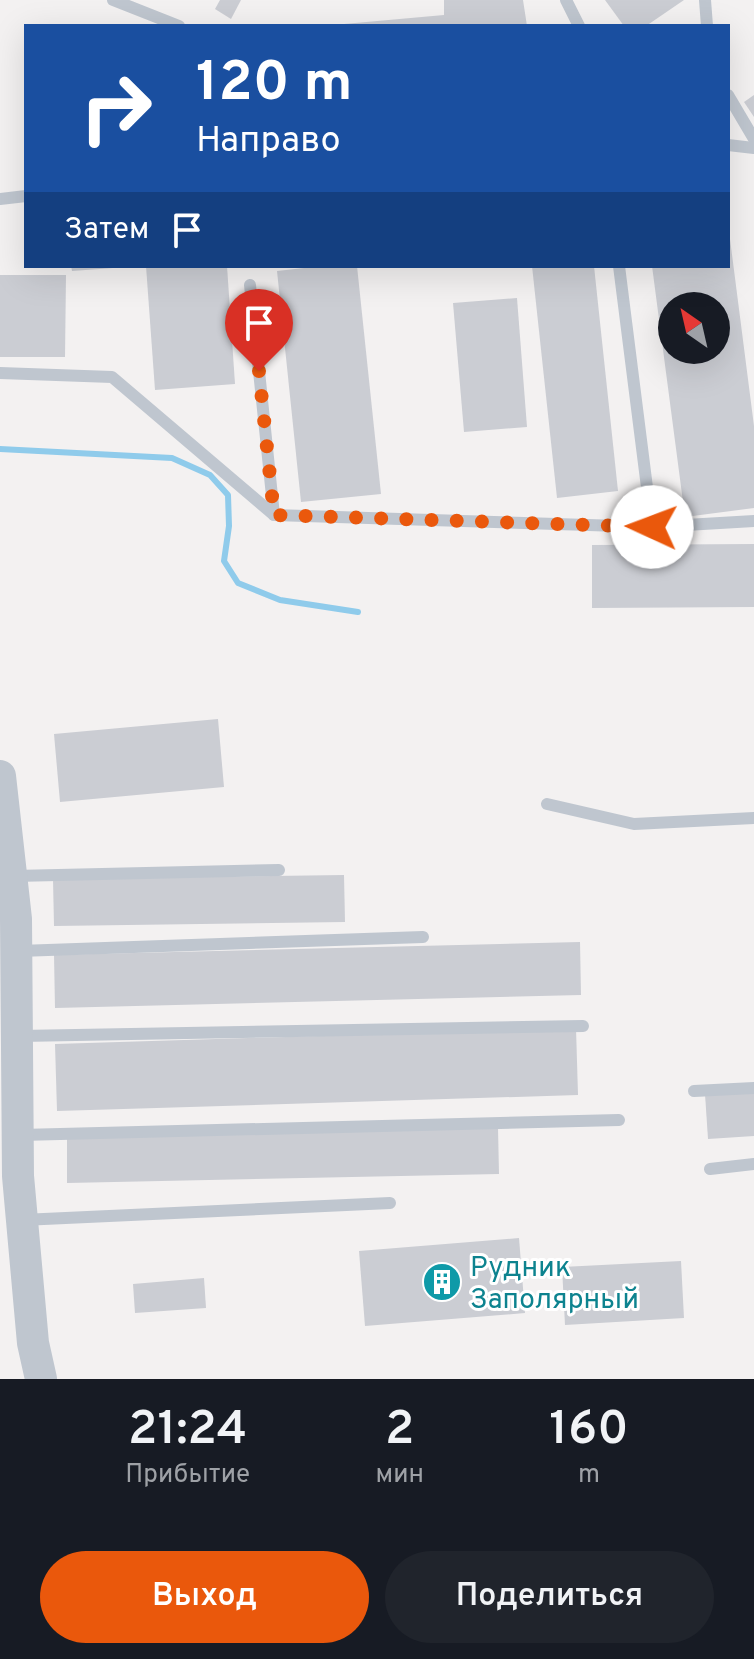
<!DOCTYPE html>
<html lang="ru">
<head>
<meta charset="utf-8">
<style>
	:root { --surface:#171b24; --page:#20242c; --text:#f1f3f6; --muted:#9ea1a6; --accent:#ea580c }
	body { margin:0; font-family:Overpass,sans-serif; background:var(--page); color:var(--text); height:100vh; display:flex; flex-direction:column; font-size:30px; white-space:nowrap }
	* { box-sizing:border-box; margin:0 }
	p { font-size:26px; color:var(--muted) }
	.icon { flex:none; width:44px; height:44px; fill:none; stroke:currentColor; stroke-width:2; stroke-linecap:round; stroke-linejoin:round }
	.map { position:relative; height:1379px; overflow:hidden }
	.sheet { display:flex; flex-direction:column; background:var(--surface); flex:1 }
	.sheet>* { flex:none }
	.hud { position:absolute; left:24px; top:24px; width:706px; height:244px; border-radius:0px; box-shadow:0 8px 32px #0002; background:#1a4fa0; color:#fff; overflow:hidden }
	.needle { width:52px; rotate:326deg }
	.tools { position:absolute; left:658px; top:292px; display:grid; gap:16px }
	.tools a { display:grid; place-items:center; width:72px; height:72px; border-radius:50%; background:var(--surface); box-shadow:0 8px 32px #0002; font-size:40px }
	.pin { position:absolute; display:grid; place-items:center; width:68px; height:68px; color:#fff; margin:-82px -34px; border-radius:50% 50% 50% 0; rotate:-45deg; box-shadow:0 0 8px #0007 }
	.pin .icon { rotate:45deg }
	.me { position:absolute; width:88px; margin:-44px; rotate:272deg; stroke-linejoin:round; filter:drop-shadow(0 0 6px #0008) }
	.turn { display:flex; align-items:center; gap:28px; height:168px; padding:0 40px; font-size:36px }
	.turn .icon { width:104px; height:104px; stroke-width:2.5 }
	.turn b { display:block; font-size:56px; line-height:68px }
	.then { display:flex; align-items:center; height:76px; padding:0 40px; background:#0003; gap:16px; font-size:30px }
	.eta { display:flex; justify-content:space-evenly; align-items:center; height:136px; text-align:center }
	.eta b { font-size:48px; font-weight:600; line-height:56px }
	.action { display:flex; gap:16px; margin-top:auto; padding:16px 40px }
	.action a { flex:1; height:92px; border-radius:48px; background:var(--accent); color:#fff; font-size:32px; font-weight:600; line-height:92px; text-align:center }
	.action a+a { background:var(--page); color:var(--text) }
	.map>svg:first-child { display:block }
</style>
</head>
<body>
<div class="map">
<svg width="754" height="1379" viewBox="0 0 754 1379">
	<rect width="100%" height="100%" fill="#f3f1f1"/>
	<g fill="none" stroke-linecap="round" stroke-linejoin="round">
		<polyline stroke="#8fcbeb" stroke-width="6" points="0,449 172,458 210,475 228,495 229,526 224,561 238,583 280,600 358,612"/>
	</g>
	<g fill="#cbcdd3" fill-rule="evenodd">
		<polygon points="220,0 241,0 231,19 215,9"/>
		<polygon points="444,0 523,0 527,26 344,26 344,24 444,15"/>
		<polygon points="605,0 684,0 646,26 624,26"/>
		<polygon points="754,95 754,117 744,102"/>
		<path d="M728 239H730L754 426V508L685 517 652 266H728ZM672 306H716V350H672Z"/>
		<polygon points="71,266 113,266 113,268 72,271"/>
		<polygon points="146,266 227,266 235,384 155,390"/>
		<polygon points="322,266 357,266 381,494 301,502 277,271"/>
		<polygon points="532,266 594,266 618,491 557,498"/>
		<polygon points="0,275 66,275 65,357 0,357"/>
		<polygon points="517,298 527,427 464,432 453,303"/>
		<polygon points="754,544 754,607 592,608 592,545"/>
		<polygon points="218,719 224,787 60,802 54,734"/>
		<polygon points="344,875 345,922 54,926 53,879"/>
		<polygon points="580,942 581,995 55,1008 54,955"/>
		<polygon points="576,1028 578,1095 57,1111 55,1044"/>
		<polygon points="754,1091 754,1136 708,1139 705,1094"/>
		<polygon points="498,1128 499,1174 67,1183 67,1137"/>
		<polygon points="519,1238 525,1313 365,1326 359,1251"/>
		<polygon points="681,1261 684,1318 565,1325 562,1267"/>
		<polygon points="204,1278 206,1308 135,1313 133,1284"/>
	</g>
	<g fill="none" stroke-linecap="round" stroke-linejoin="round">
		<g stroke="#bfc6cf" stroke-width="12">
			<polyline points="113,0 179,26"/>
			<polyline points="566,0 579,26"/>
			<polyline points="705,0 707,26"/>
			<polyline points="728,95 754,139"/>
			<polyline points="728,145 754,148"/>
			<polyline points="0,199 26,196"/>
			<polyline points="619,266 652,527 754,521"/>
			<polyline points="250,285 274,515 652,527"/>
			<polyline points="0,373 112,377 274,515"/>
			<polyline points="547,804 634,824 754,818"/>
			<polyline points="14,876 279,870"/>
			<polyline points="19,951 423,937"/>
			<polyline points="20,1036 583,1026"/>
			<polyline points="694,1091 754,1088"/>
			<polyline points="21,1135 619,1120"/>
			<polyline points="710,1169 754,1164"/>
			<polyline points="22,1220 390,1203"/>
		</g>
		<polyline stroke="#bfc6cf" stroke-width="32" points="0,776 16,919 18,1176 33,1343 41,1379"/>
	</g>
	<g fill="none" stroke-linecap="round" stroke-linejoin="round">
		<polyline stroke="#ea580c" stroke-width="14" stroke-dasharray="0 25.2" points="259,371 274,515 652,527"/>
	</g>
	<defs>
		<symbol id="building-disc" viewBox="-11 -11 22 22"><circle r="9.5" fill="#0f9aa8" stroke="#fff"/><path d="M-4-6H4V6H1V3H-1V6H-4ZM-2.5-4.3h1.7v1.8h-1.7ZM.8-4.3h1.7v1.8H.8ZM-2.5-1h1.7V.8h-1.7ZM.8-1h1.7V.8H.8Z" fill="#fff"/></symbol>
	</defs>
	<g fill-rule="evenodd">
		<use href="#building-disc" x="420" y="1260" width="44" height="44"/>
	</g>
	<g text-anchor="middle" stroke-width="6" stroke-linejoin="round" paint-order="stroke">
		<g font-size="28" fill="#0d838f" stroke="#fff" text-anchor="start">
			<text x="470" y="1276">Рудник<tspan x="470" dy="32">Заполярный</tspan></text>
		</g>
	</g>
</svg>
<div class="tools">
<a><svg class="needle" viewBox="-14 -14 28 28"><path d="M0-13l5 13h-10z" fill="#e53935"/><path d="M0 13l5-13h-10z" fill="#9ea1a6"/></svg></a>
</div>
<div class="pin" style="left:259px;top:371px;background:#d93025"><svg class="icon" aria-label="arrive" viewBox="0 0 24 24"><path d="M6 21V4h12l-3 4 3 4H6"/></svg></div>
<svg class="me" style="left:652px;top:527px" viewBox="-20 -20 40 40"><circle r="19" fill="#fff"/><path d="M0-13L10 11 0 6-10 11z" fill="#ea580c"/></svg>
<div class="hud">
<div class="turn"><svg class="icon" aria-label="right" viewBox="0 0 24 24"><path d="M7 20v-9h11M14 6l5 5-5 5"/></svg><div><b>120 m</b>Направо</div></div>
<div class="then">Затем<svg class="icon" aria-label="arrive" viewBox="0 0 24 24"><path d="M6 21V4h12l-3 4 3 4H6"/></svg></div>
</div>
</div>
<section class="sheet">
<div class="eta">
<div><b>21:24</b><p>Прибытие</p></div>
<div><b>2</b><p>мин</p></div>
<div><b>160</b><p>m</p></div>
</div>
<div class="action"><a>Выход</a><a>Поделиться</a></div>
</section>
</body>
</html>
